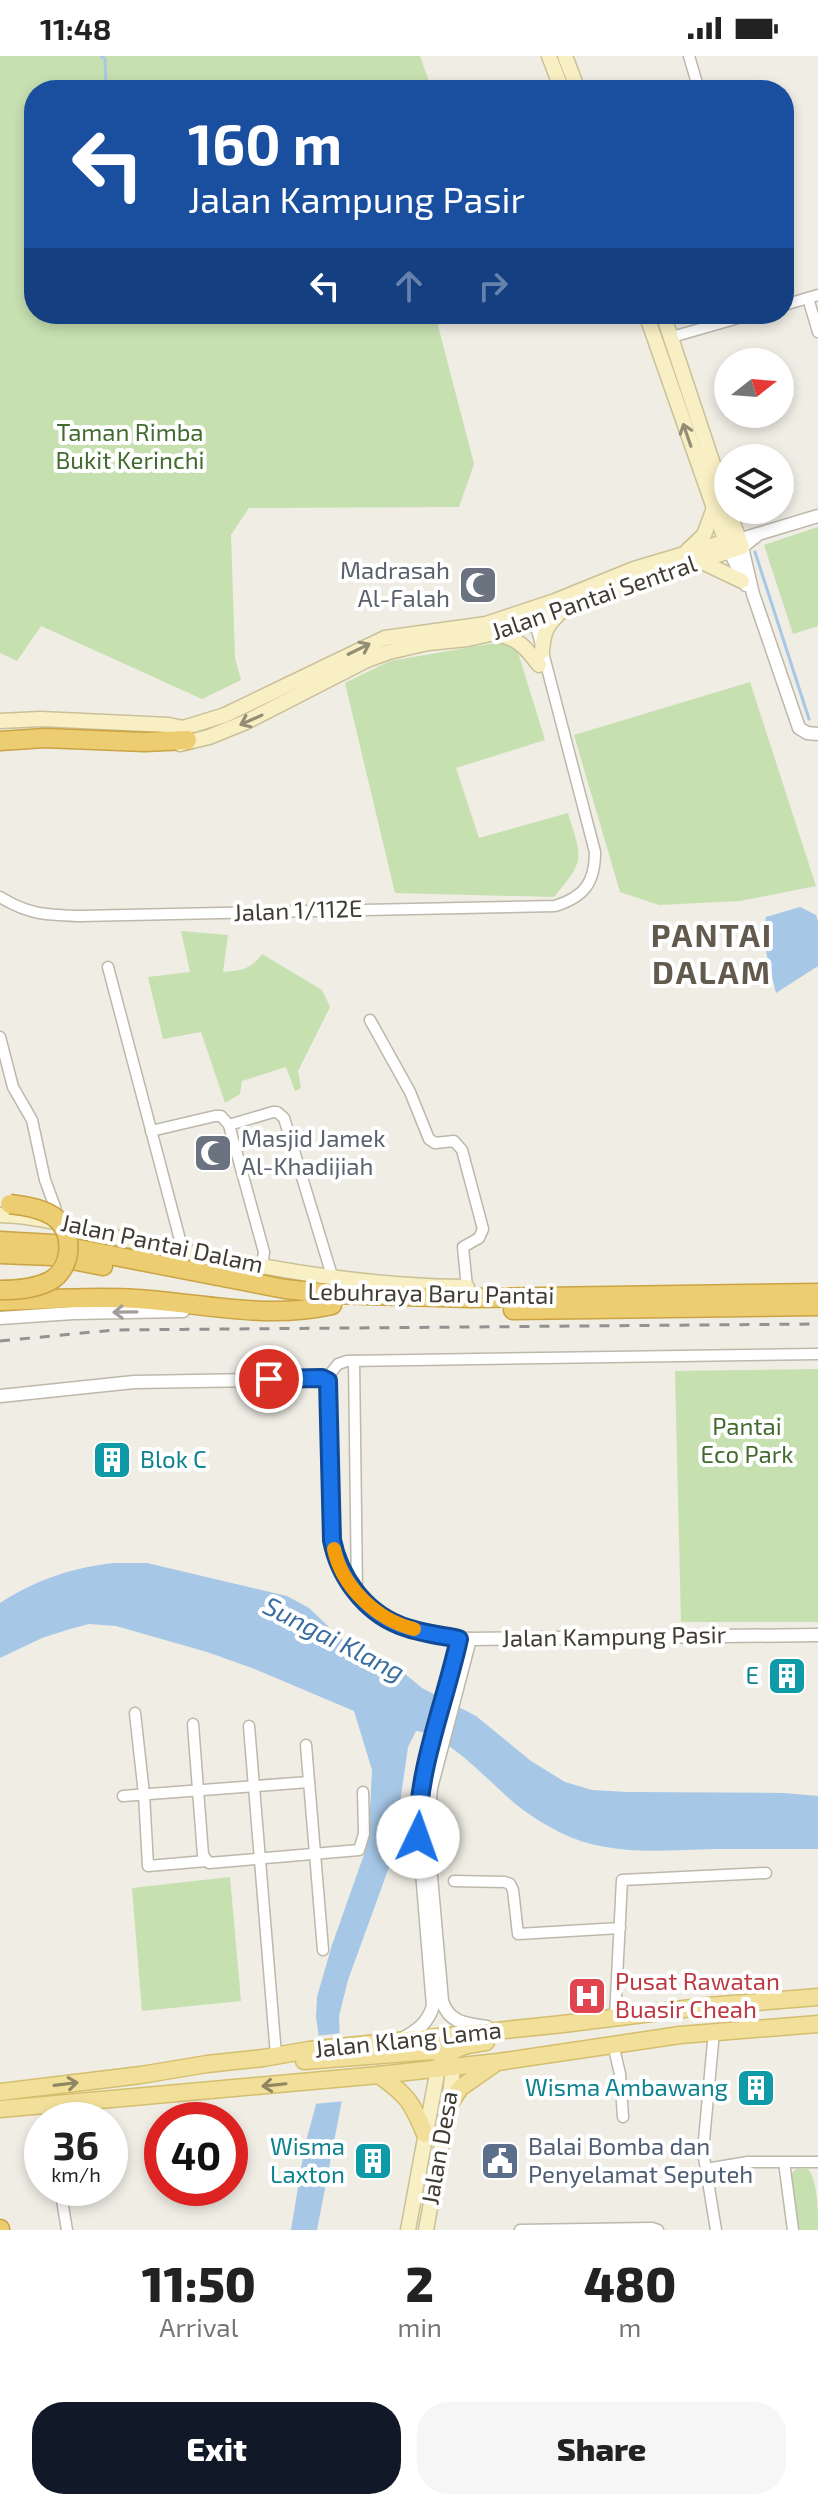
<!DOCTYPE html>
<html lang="en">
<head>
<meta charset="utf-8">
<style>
	:root { --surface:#fff; --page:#f6f6f6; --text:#222; --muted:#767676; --accent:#111827 }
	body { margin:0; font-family:"Exo 2",sans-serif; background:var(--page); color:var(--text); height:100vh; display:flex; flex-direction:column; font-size:30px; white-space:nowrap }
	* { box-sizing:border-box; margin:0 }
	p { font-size:26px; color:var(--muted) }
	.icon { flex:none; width:44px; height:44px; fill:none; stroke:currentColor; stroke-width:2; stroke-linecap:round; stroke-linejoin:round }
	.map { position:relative; height:2174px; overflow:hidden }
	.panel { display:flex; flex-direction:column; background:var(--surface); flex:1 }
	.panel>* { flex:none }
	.guide { position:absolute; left:24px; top:24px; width:770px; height:244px; border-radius:32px; box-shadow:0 4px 12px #0003; background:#1a4fa0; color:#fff; overflow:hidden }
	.needle { width:52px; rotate:73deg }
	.fabs { position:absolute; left:714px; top:292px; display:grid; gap:16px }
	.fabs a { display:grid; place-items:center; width:80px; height:80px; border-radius:50%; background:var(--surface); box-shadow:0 4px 12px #0003; font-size:40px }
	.speed { position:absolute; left:24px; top:2046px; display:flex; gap:16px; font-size:40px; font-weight:700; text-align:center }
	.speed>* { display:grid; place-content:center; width:104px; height:104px; border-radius:50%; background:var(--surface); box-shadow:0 4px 12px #0003; line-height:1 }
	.speed small { font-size:20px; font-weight:400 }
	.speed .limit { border:12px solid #d22; background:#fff; color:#111 }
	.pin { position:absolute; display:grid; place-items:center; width:68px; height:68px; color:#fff; margin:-34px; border:4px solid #fff; border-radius:50%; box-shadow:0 2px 8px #0007 }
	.me { position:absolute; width:88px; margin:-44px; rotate:3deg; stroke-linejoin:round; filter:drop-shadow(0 0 6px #0008) }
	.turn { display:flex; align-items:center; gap:28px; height:168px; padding:0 32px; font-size:36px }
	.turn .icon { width:104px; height:104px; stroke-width:2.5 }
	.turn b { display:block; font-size:56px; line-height:68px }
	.lanes { display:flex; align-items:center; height:76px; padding:0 32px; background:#0003; justify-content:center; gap:40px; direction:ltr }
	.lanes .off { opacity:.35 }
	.eta { display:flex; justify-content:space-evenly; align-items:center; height:136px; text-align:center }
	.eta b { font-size:48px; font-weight:800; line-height:56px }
	.button { display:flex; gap:16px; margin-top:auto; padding:16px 32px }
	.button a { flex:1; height:92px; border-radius:32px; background:var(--accent); color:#fff; font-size:32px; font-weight:800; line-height:92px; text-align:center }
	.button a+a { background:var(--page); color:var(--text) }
	.status { display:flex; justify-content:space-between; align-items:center; height:56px; padding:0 40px; background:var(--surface); direction:ltr }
	.status svg { height:22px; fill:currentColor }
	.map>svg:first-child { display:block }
</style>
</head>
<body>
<div class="status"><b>11:48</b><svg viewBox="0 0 49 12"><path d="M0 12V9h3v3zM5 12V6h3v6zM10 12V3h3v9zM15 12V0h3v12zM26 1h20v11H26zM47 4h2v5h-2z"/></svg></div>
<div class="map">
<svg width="818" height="2174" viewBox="0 0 818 2174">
	<rect width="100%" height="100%" fill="#efede4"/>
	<g fill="#c7e0b0">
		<polygon points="0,0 420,0 432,34 34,34 34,258 435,258 474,408 459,451 249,452 231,479 235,602 241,624 202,643 41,570 17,605 0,597"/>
		<polygon points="818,471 818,570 793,578 764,489"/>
		<path d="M501 586 517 593 545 684 456 712 479 782 568 757C582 803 586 803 554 841L395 837 345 627 390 605Z"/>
		<polygon points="750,626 816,830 740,845 659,849 620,836 574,679"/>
		<path d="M181 875 228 879 223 916C242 915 251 913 262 898L322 934 330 951 298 1015 301 1032 295 1035 286 1011 242 1025 240 1038 225 1047 201 976 163 983 148 921 190 916Z"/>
		<polygon points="818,1313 818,1566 681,1566 675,1315"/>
		<polygon points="230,1821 241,1945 142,1955 132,1832"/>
		<path d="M796 2113H808C818 2126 818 2156 818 2174H799L791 2118Z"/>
	</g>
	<g fill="#a6c7e6">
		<polygon points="800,851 816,859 818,865 818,910 776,937 762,879 766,861"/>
		<path d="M115 1507H147L287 1540 309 1552 348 1589 399 1613 422 1632 476 1660 531 1705 565 1726 592 1734 628 1736 784 1737 818 1740V1793C783 1793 749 1793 714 1793 661 1794 609 1801 559 1776 544 1768 526 1757 513 1746 491 1727 445 1677 416 1675L408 1691 392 1803 348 1924 339 1960 342 2044 317 2174H291L305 2089 318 2041 321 1996 316 1961 317 1941 332 1889 367 1790 369 1774 372 1714 354 1655 252 1612 207 1596 116 1570 89 1568 70 1573 42 1582 0 1602V1547C36 1524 73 1511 115 1507Z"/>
	</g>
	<polygon fill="#efede4" points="343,1977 348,2026 346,2045 313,2048 317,2013 315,1980"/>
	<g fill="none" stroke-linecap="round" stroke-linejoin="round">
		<g stroke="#a6c7e6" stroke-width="3">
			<polyline points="101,0 105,3 106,30 109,34"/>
			<polyline points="755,496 809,663"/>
		</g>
		<defs>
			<g id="minor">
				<polyline points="689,0 699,34"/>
				<polyline points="808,242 818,276"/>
				<polyline points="784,249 818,239"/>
				<polyline points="672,281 752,258"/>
				<path d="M0 841C29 859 47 859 80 860L555 850C584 841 595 827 595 796L534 562"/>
				<polyline points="108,911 183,1195"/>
				<polyline points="370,964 410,1036 429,1083 435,1087 454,1085 462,1094 483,1173 479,1182 463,1191 467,1231"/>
				<polyline points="0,981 13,1031 32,1064 45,1124 55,1151 57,1162"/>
				<polyline points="229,1069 273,1056 277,1056 284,1062 333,1223"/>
				<polyline points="151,1075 215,1060 221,1060 229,1069 264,1196 262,1210"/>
				<polyline points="354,1305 357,1535"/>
				<polyline points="326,1323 338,1308 347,1305 818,1298"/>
				<polyline points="135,1657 144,1738 148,1810 206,1805"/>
				<polyline points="193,1668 203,1799 209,1807 359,1794 364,1778 363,1736"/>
				<polyline points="249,1670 276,1999"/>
				<polyline points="306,1689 323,1894"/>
				<polyline points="123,1740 309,1726"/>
				<polyline points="454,1825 505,1826 510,1828 513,1834 518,1878 620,1872"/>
				<polyline points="615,1961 622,1824 766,1817"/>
				<polyline points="714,1975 703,2095 716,2174"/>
				<polyline points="613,1988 620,2018 623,2061"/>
				<polyline points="47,2049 49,2064"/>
				<polyline points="784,2106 793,2174"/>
				<polyline points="706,2113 748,2106 818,2106"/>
				<polyline points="60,2132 67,2174"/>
				<polyline points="520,2174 652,2172 658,2174"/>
			</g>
			<g id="tertiary">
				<polyline points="756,480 742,491 753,538 799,672 807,677 818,678"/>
				<polyline points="748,481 818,460"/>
				<polyline points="730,496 746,529"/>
				<polyline points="0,1262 73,1257 183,1255"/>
				<path d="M0 1340 134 1326 326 1323 328 1328 332 1484C346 1553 405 1580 470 1583L818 1579"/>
				<path d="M470 1583 431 1732 427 1775 442 1945C449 1967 466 1968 487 1971"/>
				<path d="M402 1983C417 1975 428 1967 433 1950L417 1755 459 1583"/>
			</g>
			<g id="secondary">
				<polyline points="549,0 562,34"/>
				<polyline points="565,0 578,34"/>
				<polyline points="646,258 728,492"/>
				<polyline points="663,258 728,453"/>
				<polyline points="687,495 704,479 714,452"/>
				<polyline points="700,505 742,525"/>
				<path d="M496 579C517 580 527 593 539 609"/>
				<path d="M542 596C543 581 545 570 557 560"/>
				<polyline points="0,665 41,663 169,669 183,672 225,659 385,582 486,568 555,545 634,513 738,482"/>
				<polyline points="180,688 209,681 246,666 367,604 389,596 428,587 468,583 528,569 646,522 742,491 728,454"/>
				<path d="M0 1159C48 1160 92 1177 138 1186 247 1208 355 1231 467 1231"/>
				<polyline points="408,2174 438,2012"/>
				<polyline points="426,2174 449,2049 453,2011"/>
			</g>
			<g id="primary">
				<polyline points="304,2005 432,1995 446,1999 453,2011"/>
				<path d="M441 2008C452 1990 467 1989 486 1986"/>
				<path d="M379 2019C407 2039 412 2046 425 2078"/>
				<polyline points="0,2036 141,2019 207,2008 263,2002 309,1994 563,1968 708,1950 818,1941"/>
				<polyline points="449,2049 460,2032 493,2009"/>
				<polyline points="0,2053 379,2019 498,2006 680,1979 818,1968"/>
			</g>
			<g id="motorway">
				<polyline points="0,685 44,682 145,686 187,684"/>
				<polyline points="0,1185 53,1188 285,1233 332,1238 471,1242 818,1237"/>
				<polyline points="0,1198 52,1200 103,1210"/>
				<path d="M0 1245C45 1244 91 1240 136 1243 202 1247 266 1264 332 1249"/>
				<polyline points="513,1254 818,1250"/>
				<polyline points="0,2173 0,2174"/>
			</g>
		</defs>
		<use href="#minor" stroke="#bdb8aa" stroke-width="13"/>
		<use href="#tertiary" stroke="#bdb8aa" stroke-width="15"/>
		<use href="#secondary" stroke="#cac198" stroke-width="17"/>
		<use href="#primary" stroke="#d4be6d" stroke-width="19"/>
		<use href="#motorway" stroke="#caa343" stroke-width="21"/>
		<use href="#minor" stroke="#fff" stroke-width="10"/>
		<use href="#tertiary" stroke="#fff" stroke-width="12"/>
		<use href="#secondary" stroke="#f8efc5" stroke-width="14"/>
		<use href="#primary" stroke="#f2e09a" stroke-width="16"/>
		<use href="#motorway" stroke="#edcd71" stroke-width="18"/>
		<polyline stroke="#929292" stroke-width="3" stroke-dasharray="10 10" stroke-linecap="butt" points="0,1285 114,1274 818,1268"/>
		<defs>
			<path id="motorway-bridge" d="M0 1234C17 1234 34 1233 50 1225 73 1212 75 1175 53 1160 40 1152 25 1150 10 1148"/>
		</defs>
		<use href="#motorway-bridge" stroke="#caa343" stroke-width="21" stroke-linecap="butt"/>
		<use href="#motorway-bridge" stroke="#edcd71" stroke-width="18"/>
	</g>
	<defs><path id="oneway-shaft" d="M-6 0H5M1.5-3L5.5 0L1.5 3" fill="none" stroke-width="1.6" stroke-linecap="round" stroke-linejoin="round" transform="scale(2)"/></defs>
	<g stroke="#938d75">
		<use href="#oneway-shaft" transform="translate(687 379) rotate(-109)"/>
		<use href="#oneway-shaft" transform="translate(359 593) rotate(-26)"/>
		<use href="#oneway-shaft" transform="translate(251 664) rotate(156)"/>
	</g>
	<use stroke="#a09e9a" href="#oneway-shaft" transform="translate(125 1256) rotate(179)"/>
	<g stroke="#918662">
		<use href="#oneway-shaft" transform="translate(66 2028) rotate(-7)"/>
		<use href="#oneway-shaft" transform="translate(274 2029) rotate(174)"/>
	</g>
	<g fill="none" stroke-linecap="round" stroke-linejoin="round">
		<defs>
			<path id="route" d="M269 1323 322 1322 328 1325 332 1484C339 1520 364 1555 399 1569 418 1577 439 1579 459 1583 445 1647 416 1716 418 1781"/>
		</defs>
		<use href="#route" stroke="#114b97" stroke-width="20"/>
		<use href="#route" stroke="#1a73e8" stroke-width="14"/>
		<path stroke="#f59e0b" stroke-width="14" d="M334 1493C342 1531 377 1564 414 1573"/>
	</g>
	<defs>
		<symbol id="mosque-square" viewBox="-11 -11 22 22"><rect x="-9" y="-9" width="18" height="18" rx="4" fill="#6b7280" stroke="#fff"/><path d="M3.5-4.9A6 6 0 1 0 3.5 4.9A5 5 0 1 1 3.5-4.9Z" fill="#fff"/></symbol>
		<symbol id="building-square" viewBox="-11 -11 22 22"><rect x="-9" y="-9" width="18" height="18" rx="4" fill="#0f9aa8" stroke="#fff"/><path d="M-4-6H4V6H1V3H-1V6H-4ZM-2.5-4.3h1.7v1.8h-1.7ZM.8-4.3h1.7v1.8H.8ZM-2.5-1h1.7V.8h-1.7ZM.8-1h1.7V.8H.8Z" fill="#fff"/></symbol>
		<symbol id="hospital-square" viewBox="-11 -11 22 22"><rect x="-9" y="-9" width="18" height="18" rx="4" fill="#e0444e" stroke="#fff"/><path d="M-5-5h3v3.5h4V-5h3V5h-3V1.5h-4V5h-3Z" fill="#fff"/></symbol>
		<symbol id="civic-square" viewBox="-11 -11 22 22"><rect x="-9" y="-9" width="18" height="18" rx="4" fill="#5c6f8a" stroke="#fff"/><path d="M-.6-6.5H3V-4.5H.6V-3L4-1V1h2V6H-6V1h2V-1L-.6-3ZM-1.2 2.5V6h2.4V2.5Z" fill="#fff"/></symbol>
	</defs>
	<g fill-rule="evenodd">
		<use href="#mosque-square" x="456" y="507" width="44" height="44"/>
		<use href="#mosque-square" x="191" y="1075" width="44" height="44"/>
		<use href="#building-square" x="90" y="1382" width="44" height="44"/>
		<use href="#building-square" x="765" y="1598" width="44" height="44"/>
		<use href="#hospital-square" x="565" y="1918" width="44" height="44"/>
		<use href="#building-square" x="734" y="2010" width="44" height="44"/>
		<use href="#building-square" x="351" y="2083" width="44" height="44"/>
		<use href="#civic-square" x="478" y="2083" width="44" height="44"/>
	</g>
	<g text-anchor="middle" stroke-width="8" stroke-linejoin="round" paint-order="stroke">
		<g font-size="24" fill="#416b2f" stroke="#fff">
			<text x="130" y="385">Taman Rimba<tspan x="130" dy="28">Bukit Kerinchi</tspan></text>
			<text x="747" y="1379">Pantai<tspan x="747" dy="28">Eco Park</tspan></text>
		</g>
		<g font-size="24" fill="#5b616d" stroke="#fff" text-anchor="end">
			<text x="450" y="523">Madrasah<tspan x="450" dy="28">Al-Falah</tspan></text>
			<text x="241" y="1091" text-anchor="start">Masjid Jamek<tspan x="241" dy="28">Al-Khadijiah</tspan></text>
		</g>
		<g font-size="24" fill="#413d34" stroke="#fff">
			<text transform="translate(594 542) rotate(-19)" y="8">Jalan Pantai Sentral</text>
			<text transform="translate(298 855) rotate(-2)" y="8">Jalan 1/112E</text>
			<text transform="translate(162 1188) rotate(12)" y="8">Jalan Pantai Dalam</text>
			<text transform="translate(431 1238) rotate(1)" y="8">Lebuhraya Baru Pantai</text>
			<text transform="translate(614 1581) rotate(-1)" y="8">Jalan Kampung Pasir</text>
			<text transform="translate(408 1984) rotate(-6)" y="8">Jalan Klang Lama</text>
			<text transform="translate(440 2092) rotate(-80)" y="8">Jalan Desa</text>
		</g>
		<g font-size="24" fill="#0d838f" stroke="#fff" text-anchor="end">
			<text x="140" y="1412" text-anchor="start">Blok C</text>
			<text x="759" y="1628">E</text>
			<text x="728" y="2040">Wisma Ambawang</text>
			<text x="345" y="2099">Wisma<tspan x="345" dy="28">Laxton</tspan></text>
		</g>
		<g font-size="24" fill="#be3a42" stroke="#fff" text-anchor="start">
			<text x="615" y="1934">Pusat Rawatan<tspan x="615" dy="28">Buasir Cheah</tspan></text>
		</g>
		<g font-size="24" fill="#4e5e75" stroke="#fff" text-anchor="start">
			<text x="528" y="2099">Balai Bomba dan<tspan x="528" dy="28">Penyelamat Seputeh</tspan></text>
		</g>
		<g font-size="26" font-style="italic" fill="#3b6d9f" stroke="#fff">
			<text transform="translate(334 1583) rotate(27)" y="9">Sungai Klang</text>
		</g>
		<g font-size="32" font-weight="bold" letter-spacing="2" fill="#625b4d" stroke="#fff">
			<text x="712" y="891">PANTAI<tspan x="712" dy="37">DALAM</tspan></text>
		</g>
	</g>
</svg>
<div class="fabs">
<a><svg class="needle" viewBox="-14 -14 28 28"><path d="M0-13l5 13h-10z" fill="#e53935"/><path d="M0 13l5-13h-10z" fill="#767676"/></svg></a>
<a><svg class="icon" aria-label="layers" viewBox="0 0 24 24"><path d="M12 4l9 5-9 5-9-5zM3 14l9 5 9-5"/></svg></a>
</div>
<div class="speed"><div>36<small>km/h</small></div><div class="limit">40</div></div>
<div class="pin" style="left:269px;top:1323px;background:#d93025"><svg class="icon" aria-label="arrive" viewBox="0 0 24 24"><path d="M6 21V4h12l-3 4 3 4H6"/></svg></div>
<svg class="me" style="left:418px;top:1781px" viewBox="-20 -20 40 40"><circle r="19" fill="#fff"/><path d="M0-13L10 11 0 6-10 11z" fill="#1a73e8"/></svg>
<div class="guide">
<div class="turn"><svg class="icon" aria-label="left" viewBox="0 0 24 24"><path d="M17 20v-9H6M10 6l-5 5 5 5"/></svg><div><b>160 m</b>Jalan Kampung Pasir</div></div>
<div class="lanes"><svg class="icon" aria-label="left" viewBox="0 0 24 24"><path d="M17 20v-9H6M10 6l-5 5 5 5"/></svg><svg class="icon off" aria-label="ahead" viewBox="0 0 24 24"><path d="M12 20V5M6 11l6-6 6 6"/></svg><svg class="icon off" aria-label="right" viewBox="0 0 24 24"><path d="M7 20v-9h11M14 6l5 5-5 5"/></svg></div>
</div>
</div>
<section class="panel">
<div class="eta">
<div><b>11:50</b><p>Arrival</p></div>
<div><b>2</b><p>min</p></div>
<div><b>480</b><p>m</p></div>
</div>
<div class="button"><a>Exit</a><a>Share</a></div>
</section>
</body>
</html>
